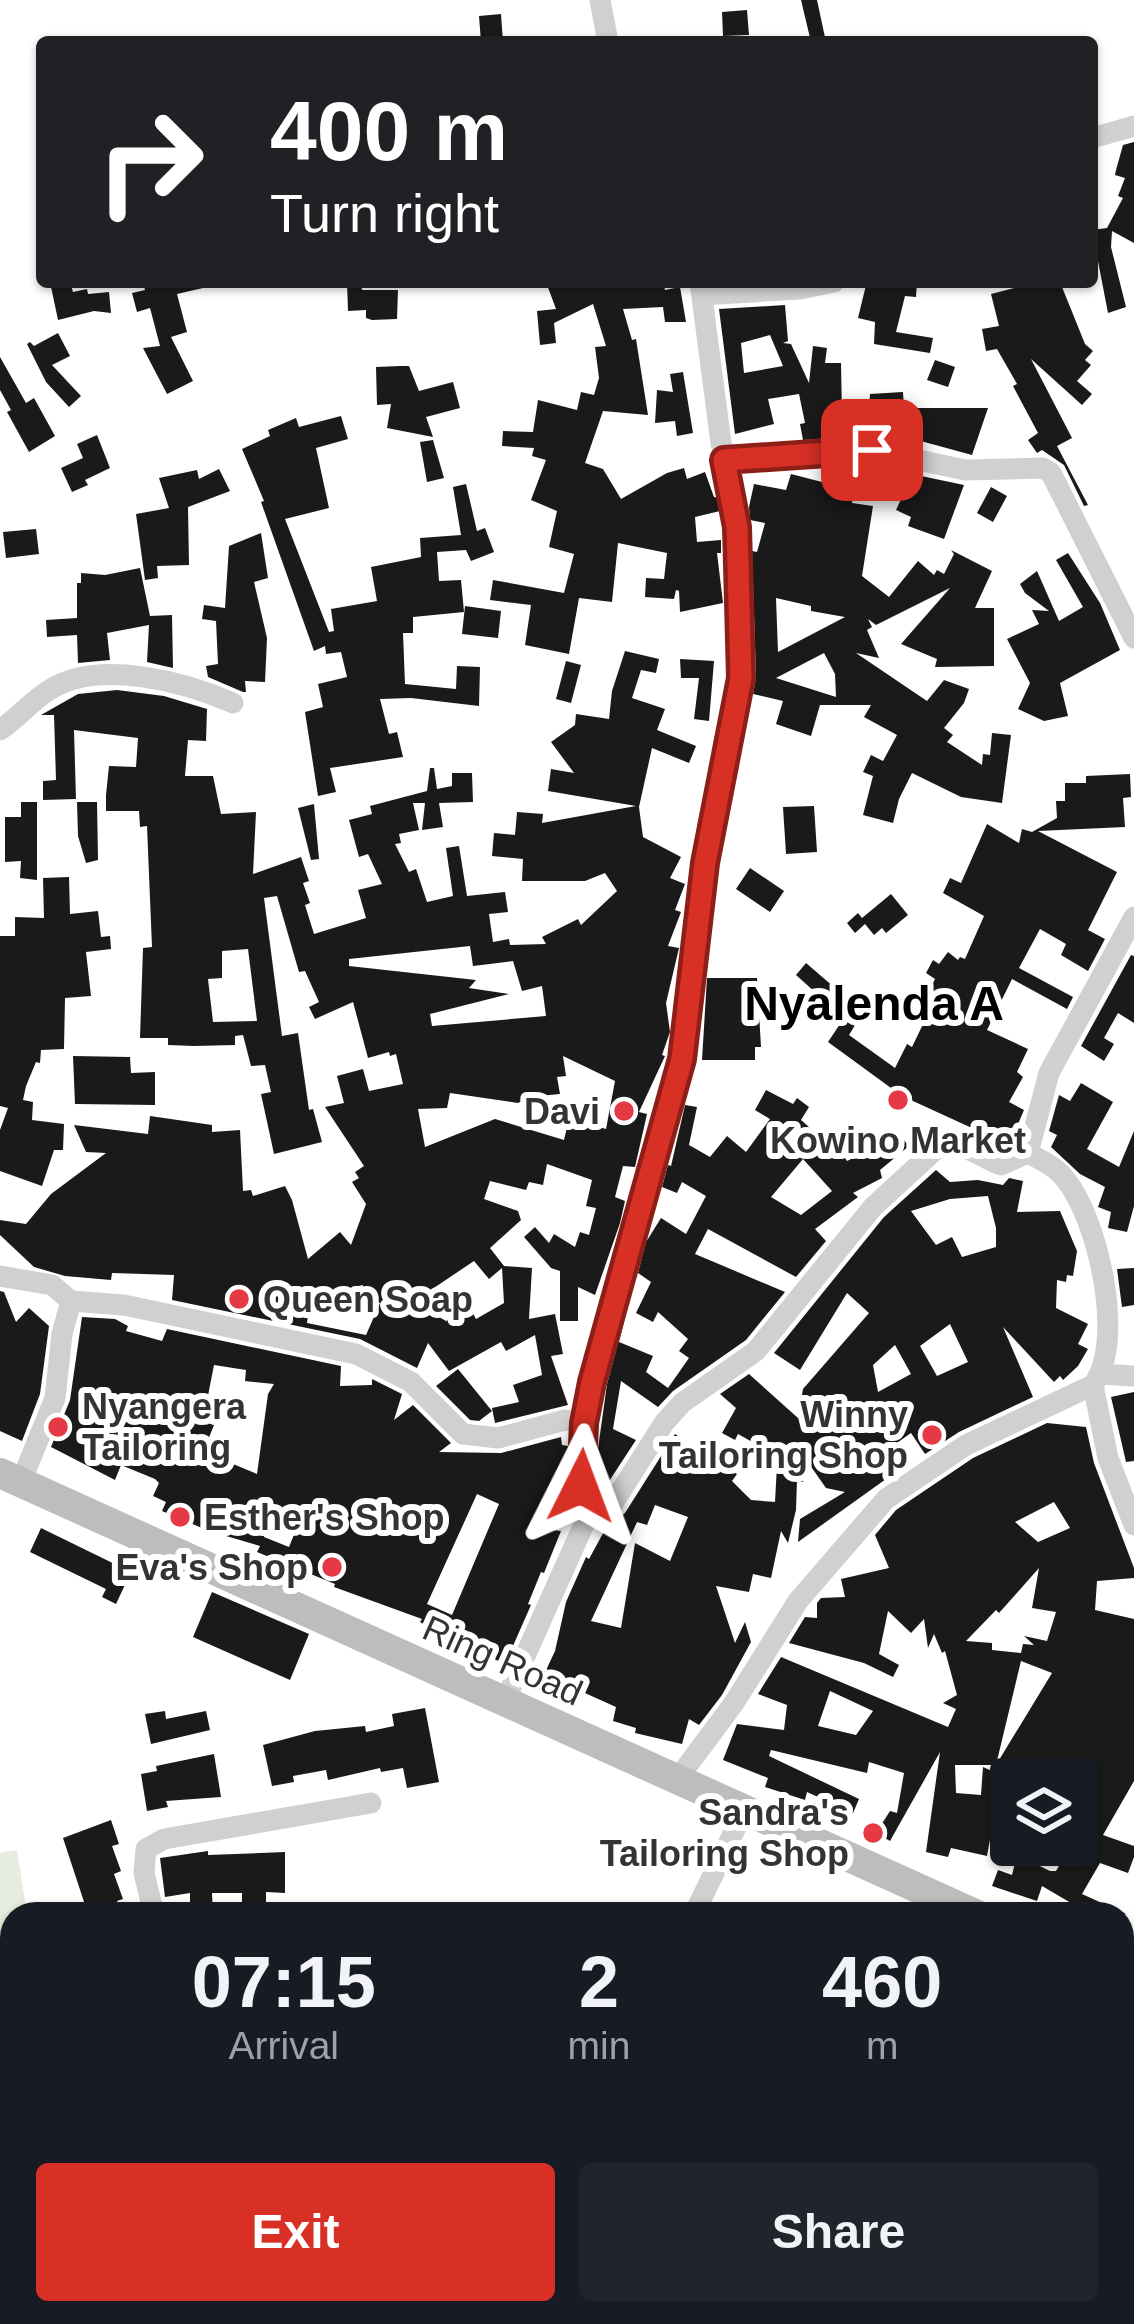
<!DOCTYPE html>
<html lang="en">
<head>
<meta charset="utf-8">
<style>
	:root { --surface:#171b24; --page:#20242c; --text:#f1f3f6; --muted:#9ea1a6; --accent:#d93025 }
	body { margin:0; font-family:Helvetica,sans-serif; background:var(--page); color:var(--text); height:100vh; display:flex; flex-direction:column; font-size:45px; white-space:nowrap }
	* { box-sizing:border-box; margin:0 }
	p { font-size:39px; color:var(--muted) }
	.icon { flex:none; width:66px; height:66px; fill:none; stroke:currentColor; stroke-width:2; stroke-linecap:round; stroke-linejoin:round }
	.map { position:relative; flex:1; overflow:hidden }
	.drawer { position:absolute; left:0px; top:1902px; width:1134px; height:423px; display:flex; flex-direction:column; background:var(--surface); border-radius:36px 36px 0 0; box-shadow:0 3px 9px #0004 }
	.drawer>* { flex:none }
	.top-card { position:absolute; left:36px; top:36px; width:1062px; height:252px; border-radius:12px; box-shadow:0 3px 9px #0004; background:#202124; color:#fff; overflow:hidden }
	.buttons { position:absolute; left:990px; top:1758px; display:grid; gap:24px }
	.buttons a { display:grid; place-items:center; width:108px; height:108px; border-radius:12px; background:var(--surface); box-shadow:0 3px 9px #0004; font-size:60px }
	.pin { position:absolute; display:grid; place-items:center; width:102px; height:102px; color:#fff; margin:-51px; border-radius:24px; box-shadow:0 6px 18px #0006 }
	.me { position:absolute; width:132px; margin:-66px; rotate:3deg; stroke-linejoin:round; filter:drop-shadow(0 0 9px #0008) }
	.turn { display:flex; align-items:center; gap:42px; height:252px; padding:0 36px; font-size:54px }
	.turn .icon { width:156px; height:156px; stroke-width:2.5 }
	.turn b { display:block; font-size:84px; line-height:102px }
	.eta { display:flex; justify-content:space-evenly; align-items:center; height:204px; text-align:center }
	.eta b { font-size:72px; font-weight:600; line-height:84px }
	.primary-button { display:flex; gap:24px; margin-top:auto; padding:24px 36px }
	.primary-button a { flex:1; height:138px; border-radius:12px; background:var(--accent); color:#fff; font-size:48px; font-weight:600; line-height:138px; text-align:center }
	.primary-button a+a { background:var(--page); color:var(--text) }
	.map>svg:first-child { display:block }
</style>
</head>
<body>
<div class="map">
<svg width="1134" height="2324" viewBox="0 0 1134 2324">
	<rect width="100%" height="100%" fill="#fff"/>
	<g fill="#e6ecdf">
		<polygon points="17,1850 27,1914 12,1914 12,1999 0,2001 0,1853"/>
		<polygon points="12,2050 12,2192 0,2194 0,2052"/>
	</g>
	<g fill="#1a1a1a" fill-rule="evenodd">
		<polygon points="801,0 817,0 826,42 811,42"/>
		<polygon points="747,10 749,35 723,36 722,12"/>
		<polygon points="501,14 503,42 481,42 479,16"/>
		<polygon points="1134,142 1134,243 1112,231 1111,247 1126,307 1108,313 1092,230 1107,228 1123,198 1118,196 1125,178 1115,175 1116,170 1123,145"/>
		<polygon points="50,282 70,282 73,292 87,289 88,294 109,292 111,313 94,311 58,320"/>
		<polygon points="143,282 202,282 203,288 177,294 187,332 171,337 193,381 167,394 143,348 160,346 150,308 137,312 132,293 145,290"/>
		<polygon points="347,282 361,282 362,290 398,290 397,319 372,320 366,318 366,310 348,311"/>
		<polygon points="546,282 663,282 665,290 680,287 686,322 665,322 663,307 623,309 632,340 636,339 648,415 603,411 585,463 603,469 621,499 667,473 684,468 687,479 705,472 714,497 719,498 720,511 695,517 697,542 721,540 721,553 717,553 723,603 680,612 679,591 676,590 674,599 645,597 646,578 664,579 667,553 618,543 612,602 579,598 569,654 525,645 531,605 490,600 493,580 564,593 574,554 549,547 557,511 531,500 546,460 532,456 534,448 502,446 503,431 533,432 538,400 577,410 581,392 594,395 599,378 595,347 606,346 593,304 554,323 556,343 540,345 537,311 556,309"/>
		<polygon points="884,282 917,282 916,297 905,296 896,332 933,338 930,353 874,344 875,322 858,318 866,285 884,286"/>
		<polygon points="1037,282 1060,282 1085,344 1093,351 1085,360 1091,365 1077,381 1092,394 1082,405 1031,359 1072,438 1057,446 1088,505 1084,506 1064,465 1042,450 1037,453 1028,440 1038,433 1013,386 1017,384 997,349 986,351 982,329 999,326 991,294"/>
		<path d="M785 305 788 341 783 343 791 344 809 383 813 346 827 348 825 363H841L842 414 869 409 870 394 903 392 904 408H988L972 455 884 431 876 435 803 440 800 424 805 423 799 394 768 399 774 424 735 434 719 309ZM770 335 783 366 744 373 741 343Z"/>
		<polygon points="58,333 70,356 52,365 81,396 69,407 46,382 27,344 30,342 34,346"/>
		<polygon points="0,357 26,403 34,398 55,436 29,452 7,412 11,410 0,390"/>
		<polygon points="935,360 955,367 948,387 927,380"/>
		<polygon points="400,366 409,366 419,391 453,382 460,408 426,417 433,437 387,428 391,404 377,405 376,367"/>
		<polygon points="683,372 693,433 677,436 675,421 655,423 657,390 673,392 670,374"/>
		<polygon points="341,416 348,439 316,448 329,508 285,519 329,632 334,631 331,609 377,601 371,567 421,557 420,538 461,535 453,487 466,484 477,531 485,528 494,552 471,561 466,550 437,552 439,581 461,580 464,612 413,617 413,633 403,633 405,684 456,689 457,666 480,667 479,706 411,698 380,699 389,734 397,732 403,757 330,768 336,792 318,796 305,712 323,707 318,684 347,677 341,652 326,654 325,646 314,651 261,502 264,501 242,449 270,436 268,430 296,418 299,427"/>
		<polygon points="97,435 110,468 85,480 88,485 72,492 61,468 83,458 77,444"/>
		<polygon points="433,440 444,478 427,482 420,442"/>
		<polygon points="219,469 230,491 188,507 189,565 157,566 158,578 145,580 136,514 169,508 159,478 197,470 199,479"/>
		<polygon points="888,469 964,485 944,539 908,526 911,517 896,510 908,484 886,477"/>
		<path d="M791 474 822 482V478L854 482 852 503 873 506 862 576 889 597 918 561 934 575 937 570 944 574 954 554 951 550 992 571 975 608H994V666L935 667 937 659 901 644 950 588 876 625 868 619 872 627 867 630 879 658 856 653 927 701 944 680 969 689 964 703 944 728 953 735 947 742 982 765 983 754 990 755 992 733 1011 735 1002 803 961 797 912 773 899 799 893 823 863 815 873 776 863 772 871 755 883 761 897 735 864 717 871 705H820L811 736 776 724 783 701 753 694 756 677 752 551 757 552 765 523 750 520 749 507 754 484 786 490ZM776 598 811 606V611L845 617 778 652ZM824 653 835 674 836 697 776 678Z"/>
		<polygon points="991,487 1007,496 993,522 977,513"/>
		<polygon points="36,529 39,554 6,558 3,532"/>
		<polygon points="261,533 268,578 254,582 267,638 265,682 245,681 246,692 243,692 208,677 206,666 218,664 216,621 202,619 204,605 225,608 229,546"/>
		<polygon points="1068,553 1100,603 1120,650 1060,683 1068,716 1044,721 1018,709 1030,683 1007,639 1039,624 1032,610 1049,611 1025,593 1020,584 1037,571 1059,621 1083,607 1056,560"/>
		<polygon points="140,568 150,616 172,615 173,668 147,662 149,625 107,633 110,660 78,663 77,635 47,637 46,620 77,618 77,583 81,583 81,573 105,575"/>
		<polygon points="465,606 501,611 498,638 462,634"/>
		<path d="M625 651 659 659 656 673 641 670 632 698 665 709 657 730 696 746 689 763 652 748 639 807 643 837 681 857 670 878 685 884 675 910 681 912 668 946 679 948 666 1003 670 1032 662 1055 665 1056 639 1112 647 1114 635 1167 623 1166 615 1197 625 1201 620 1223 595 1295 578 1287V1321H560V1271L551 1268 524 1237 535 1227 549 1243 554 1234 575 1247 580 1232 589 1235 596 1208 586 1206 592 1180 547 1164 543 1185 529 1182 526 1190 490 1181 484 1199 518 1211 521 1220 490 1248 504 1266 532 1268 529 1319 555 1314 563 1354 551 1356 568 1405 495 1423 492 1408 519 1402 513 1385 542 1375 535 1335 506 1351 501 1342 449 1371 428 1343 417 1368 360 1339 172 1300 174 1275 112 1273 111 1280 65 1276 34 1267 0 1235V1220L26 1224 51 1194 106 1153 86 1152 74 1125 148 1134 150 1116 212 1125V1132L240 1130 243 1191 251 1190 253 1196 285 1186 292 1200 308 1259 340 1232 351 1245 366 1204 352 1182 359 1178 355 1172 364 1166 325 1107 344 1103 337 1076 363 1069 369 1091 403 1084 396 1054 390 1056 389 1052 368 1058 353 1002 315 1019 309 1007 319 1002 305 971 299 972 277 896 264 898 282 1036 298 1033 309 1110 313 1109 322 1142 274 1154 261 1094 271 1092 265 1065 251 1066 243 1035 235 1036V1045L194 1046 168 1045V1038H140L143 948 152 947 147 826 140 827 139 811H106V795L109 766 136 767 138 738 74 730 76 799 43 800V781L56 780 54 715H41L78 694 117 690 164 696 207 709 206 741 188 740 185 776H213L221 814 256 812 253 874 301 857 309 881 303 883 310 903 305 905 314 934 366 918 358 890 382 884 368 854 359 857 349 820 372 814 370 806 427 791 430 768H434L437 789 452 786V773H472L473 802 439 803 443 827 422 830 425 803H413L419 830 399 834 401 843 395 844 409 872 416 869 427 902 453 896 446 848 459 846 467 896 505 892 508 912 489 914 493 942 509 939 510 945 546 944 542 937 578 919 581 925 617 891 605 873 585 881H522L523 859 492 856 494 833 515 835 517 812 543 814 542 823 636 806 548 791 551 769 574 773 551 742 575 725 576 714 609 719 612 691ZM470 946 473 966 513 961 522 991 542 986 546 1016 432 1026 430 1014 509 994 469 988 476 980 349 966V959ZM248 949 257 1021 213 1022 208 979 222 978V951ZM563 1056 615 1081 606 1129 569 1119 564 1140 495 1119 425 1147 418 1109 447 1108 450 1093 518 1103 529 1097 560 1094 557 1077 566 1076ZM474 1261 489 1279 502 1268 504 1303 476 1319 470 1308 446 1321 413 1302ZM363 1285 360 1297 380 1303 366 1335 307 1323 310 1298Z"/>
		<polygon points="680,659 714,661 709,721 694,719 699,678 681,678"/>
		<polygon points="566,661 581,665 571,703 556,699"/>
		<polygon points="1130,774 1131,797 1123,798 1125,827 1038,831 1117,872 1088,930 1105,939 1088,971 1061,955 1066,944 1040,929 1019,968 1073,997 1067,1009 1012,979 987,1030 1028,1049 1017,1072 1023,1077 1009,1102 1024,1110 1009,1145 902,1096 828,1042 844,1018 796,975 806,963 863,1012 849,1035 895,1068 907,1044 912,1047 925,1020 899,1006 906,993 924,1003 935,979 926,973 933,960 939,964 948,952 958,960 960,957 965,959 984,916 943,893 950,878 961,883 987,824 1019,843 1022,829 1032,832 1057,818 1056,801 1065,801 1065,783 1086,783 1086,776"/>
		<polygon points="21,802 37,802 37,880 20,878 21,861 5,862 5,817 21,817"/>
		<polygon points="77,802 97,802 98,860 86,863 78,836"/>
		<polygon points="314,804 319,859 311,860 298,808"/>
		<polygon points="814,806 817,852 786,854 783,807"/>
		<polygon points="750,868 784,891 770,912 736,889"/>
		<polygon points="69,877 70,914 98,911 101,937 110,936 111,949 86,952 91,996 65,998 64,1049 41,1050 40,1063 36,1062 26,1086 23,1100 33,1102 32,1120 64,1124 63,1150 54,1150 42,1186 0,1171 0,1130 8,1108 0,1106 0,936 15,936 15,917 44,918 43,878"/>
		<polygon points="891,894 908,915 886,933 882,928 874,935 865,924 855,933 847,923 858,913 862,918"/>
		<polygon points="1131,955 1134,956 1134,1023 1118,1013 1104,1038 1114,1044 1104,1061 1081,1046"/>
		<polygon points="707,978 757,978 761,1047 755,1047 755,1060 702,1060"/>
		<polygon points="73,1056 130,1057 131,1073 155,1072 155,1105 75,1104"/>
		<polygon points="1081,1083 1113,1102 1087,1149 1119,1167 1134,1131 1134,1206 1127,1232 1108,1228 1111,1212 1098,1207 1105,1187 1080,1174 1051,1147 1057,1135 1049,1131 1059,1095 1070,1101"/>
		<path d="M766 1090 793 1104 797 1098 809 1107 801 1120 835 1150 838 1147 847 1161 881 1144 896 1131 909 1146 880 1170 882 1178 853 1193 858 1197 815 1229 826 1241 796 1277 708 1229 695 1254 785 1292 746 1340 673 1391 658 1407 621 1381 613 1429 636 1440 600 1495 596 1463 607 1384 628 1306 619 1342 653 1356 646 1372 668 1388 689 1358 679 1351 688 1339 658 1312 653 1322 636 1313 651 1282 638 1273 646 1242 661 1218 686 1234 706 1196 682 1182 677 1193 662 1187 668 1165 671 1166 685 1105 697 1107 689 1145 710 1157 727 1136 746 1152 770 1119 755 1110ZM803 1159 832 1191 801 1215 771 1197Z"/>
		<path d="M936 1170 950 1182 978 1180 1003 1185 1009 1178 1023 1181 1017 1212 1060 1211 1077 1251 1073 1276 1067 1275 1066 1282 1057 1280 1056 1308 1088 1324 1078 1344 1088 1349 1078 1366 1063 1380 1060 1376 1054 1382 1003 1327 1033 1397 959 1432 925 1454 911 1433 880 1455 893 1474 798 1542 800 1519 845 1492 826 1488 807 1461 803 1482 797 1480 796 1510 788 1543 781 1531 771 1578 753 1574 749 1592 716 1586 735 1643 745 1622 751 1642 722 1695 699 1725 689 1719 682 1744 635 1733 636 1728 613 1721 616 1707 567 1685 564 1691 541 1681 555 1651 566 1602 586 1557 589 1559 607 1526 625 1513 675 1434 681 1438 678 1441 737 1474 732 1481 751 1500 775 1502 777 1465 759 1456 763 1448 738 1434 735 1440 722 1433 736 1408 720 1394 749 1374 798 1418 803 1389 869 1313 847 1293 800 1370 774 1353 884 1217ZM988 1196 996 1228V1247L962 1257 952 1237 936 1245 911 1211 950 1199ZM950 1324 968 1362 937 1376 920 1346ZM895 1345 911 1374 878 1392 873 1365ZM655 1505 688 1517 670 1561 635 1543 621 1628 591 1621 637 1522 647 1525Z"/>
		<polygon points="1134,1268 1134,1305 1122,1307 1117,1269"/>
		<polygon points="0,1291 4,1292 16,1322 29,1308 49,1326 40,1394 22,1441 0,1431"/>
		<path d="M82 1317 115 1319 128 1326 126 1331 162 1341 167 1329 341 1366 340 1386 372 1385V1379L402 1394 394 1420 413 1405 451 1443 439 1452 501 1453 561 1437 562 1445 568 1446 567 1476 564 1474 560 1504 551 1503 545 1529 561 1531 544 1573 541 1572 528 1604 531 1605 505 1664 442 1635 420 1622 422 1619 334 1587 335 1584 257 1552 260 1546 209 1531 162 1511 166 1502 153 1496 159 1483 155 1479 121 1465 115 1480 51 1447 70 1400ZM214 1365 246 1370 245 1381 274 1384 268 1394 257 1474 221 1459 225 1448 208 1440 214 1425 203 1421ZM477 1494 499 1504 452 1615 427 1604ZM270 1514 302 1515 289 1547 264 1537Z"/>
		<polygon points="458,1369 492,1411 479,1421 470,1420 436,1386"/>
		<polygon points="1134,1392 1134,1461 1126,1462 1111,1397"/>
		<path d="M1047 1423 1086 1427 1094 1463 1134 1568V1578L1097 1581 1095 1610 1134 1619V1781L1103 1835 1134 1846V1857L1128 1873 1100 1863 1082 1894 1126 1914H1081L1083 1910 1042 1886 1037 1901 992 1886 998 1870 1012 1875 1017 1855 1050 1871H1056L1069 1849 1077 1854V1779L1004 1780 1001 1813 995 1812 987 1856 951 1848 948 1857 926 1852 940 1752 890 1841 876 1833 890 1811 897 1813 904 1773 869 1762 867 1773 771 1750 769 1756 859 1799 853 1813 807 1792 805 1800 765 1787 768 1778 723 1760 737 1724 784 1730 787 1705 758 1694 781 1657 948 1727 956 1709 943 1703 957 1695 945 1651 942 1653 934 1634 928 1648 924 1619 911 1633 888 1611 879 1654 899 1665 893 1677 864 1663 789 1643 805 1617 817 1618V1603L821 1598 845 1597 841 1579 889 1568 875 1535 896 1510 973 1458ZM1054 1502 1070 1528 1038 1542 1015 1522ZM1039 1568 1032 1608 1056 1612 1047 1641 1024 1636 1034 1645 1023 1644 1021 1653 992 1650V1643L966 1641 996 1610 999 1613ZM1021 1661 1052 1673 996 1765ZM830 1691 873 1711 856 1735 818 1726ZM955 1765H996L992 1771 983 1767 981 1795 956 1793Z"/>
		<polygon points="41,1528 131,1572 116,1604 102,1597 106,1589 30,1552"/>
		<polygon points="212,1592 309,1634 290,1680 193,1637"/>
		<polygon points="425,1708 439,1782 407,1788 403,1768 381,1772 380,1768 328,1780 326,1770 293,1776 294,1782 272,1786 263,1745 315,1731 365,1726 366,1732 394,1726 392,1714"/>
		<polygon points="165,1711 166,1719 206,1711 210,1730 151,1744 145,1714"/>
		<polygon points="214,1754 221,1797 166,1801 168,1807 147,1811 141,1774 157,1771 156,1766"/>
		<polygon points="111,1820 119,1844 112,1846 121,1871 114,1874 123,1899 117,1901 121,1914 88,1914 63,1838"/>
		<polygon points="208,1851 208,1855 285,1852 285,1893 266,1892 266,1914 242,1914 242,1893 212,1893 213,1914 190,1914 190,1893 165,1897 160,1858"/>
	</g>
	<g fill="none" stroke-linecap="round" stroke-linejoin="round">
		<g stroke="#d0d0d0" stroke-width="21">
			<polyline points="600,0 608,42"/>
			<polyline points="1092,138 1134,126"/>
			<polyline points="703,295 800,289 834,282"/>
			<polyline points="725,460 872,450 965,470 1043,468 1051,473 1134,638"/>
			<path d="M0 730C18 718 32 700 51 689 100 659 185 682 233 703"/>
			<polyline points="0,1276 52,1285 71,1301 62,1334 55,1398 21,1482"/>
			<polyline points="71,1301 124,1305 356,1354 411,1382 463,1434 498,1438 565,1420 584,1423"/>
			<polyline points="1101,1374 1134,1376"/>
			<polyline points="1093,1385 1108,1458 1134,1525"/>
			<polyline points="585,1522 581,1463 592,1381 682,1059 705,863 741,678 734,496 721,443 700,282"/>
			<path d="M504 1703 585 1522 612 1505 664 1423 682 1403 756 1351 873 1207 935 1150C957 1136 979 1157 1001 1165L1028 1153 1049 1073 1134 917"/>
			<path d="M676 1781 734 1703 798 1601 886 1499 966 1445 1093 1385C1126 1342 1098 1220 1066 1180 1057 1167 1041 1160 1028 1153"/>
			<polyline points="154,1914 144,1873 146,1849 164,1839 371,1803"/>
			<polyline points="694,1914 744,1811"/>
			<polyline points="1122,2161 1134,2167"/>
			<polyline points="223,2313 225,2324"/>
			<polyline points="386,2313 410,2324"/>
			<polyline points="832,2313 854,2324"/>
			<polyline points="497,2324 502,2313"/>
			<polyline points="723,2324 728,2313"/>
			<polyline points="942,2324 947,2313"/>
		</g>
		<g stroke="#bdbdbd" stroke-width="30">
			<polyline points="0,1473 975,1914"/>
			<polyline points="1122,1979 1134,1985"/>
		</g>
	</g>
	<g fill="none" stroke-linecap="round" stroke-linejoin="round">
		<defs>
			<polyline id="route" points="581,1486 584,1423 592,1382 682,1059 705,863 741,678 737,527 724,460 872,450"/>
		</defs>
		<use href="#route" stroke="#8d1f18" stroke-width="30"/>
		<use href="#route" stroke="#d93025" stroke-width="21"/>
	</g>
	<g fill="#e63946" stroke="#fff" stroke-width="4.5">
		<circle cx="898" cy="1100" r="12"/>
		<circle cx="624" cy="1111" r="12"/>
		<circle cx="239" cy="1299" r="12"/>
		<circle cx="58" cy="1427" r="12"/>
		<circle cx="932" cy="1435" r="12"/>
		<circle cx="180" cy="1517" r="12"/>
		<circle cx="332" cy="1567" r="12"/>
		<circle cx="873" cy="1833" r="12"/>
	</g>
	<g text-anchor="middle" stroke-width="12" stroke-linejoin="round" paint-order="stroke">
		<g font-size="36" font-weight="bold" fill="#333" stroke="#fff" text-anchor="end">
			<text x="600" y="1124">Davi</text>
			<text x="898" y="1153" text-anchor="middle">Kowino Market</text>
			<text x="263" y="1312" text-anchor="start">Queen Soap</text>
			<text x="82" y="1419" text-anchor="start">Nyangera<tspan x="82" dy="41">Tailoring</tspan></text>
			<text x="908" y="1427">Winny<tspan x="908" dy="41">Tailoring Shop</tspan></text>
			<text x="204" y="1530" text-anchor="start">Esther's Shop</text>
			<text x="308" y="1580">Eva's Shop</text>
			<text x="849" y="1825">Sandra's<tspan x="849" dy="41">Tailoring Shop</tspan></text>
		</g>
		<g font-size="36" fill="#333" stroke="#fff">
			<text transform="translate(503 1660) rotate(24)" y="13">Ring Road</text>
		</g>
		<g font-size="48" font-weight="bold" fill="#000" stroke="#fff">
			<text x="874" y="1020">Nyalenda A</text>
		</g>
	</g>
</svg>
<div class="buttons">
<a><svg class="icon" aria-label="layers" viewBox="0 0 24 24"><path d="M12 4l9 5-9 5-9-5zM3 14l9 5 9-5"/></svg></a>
</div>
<div class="pin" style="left:872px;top:450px;background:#d93025"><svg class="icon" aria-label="arrive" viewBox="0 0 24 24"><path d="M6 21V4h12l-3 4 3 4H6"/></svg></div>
<svg class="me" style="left:581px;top:1486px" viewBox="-20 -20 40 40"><path d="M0-17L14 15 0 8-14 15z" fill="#d93025" stroke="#fff" stroke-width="4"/></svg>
<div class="top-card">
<div class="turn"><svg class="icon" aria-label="right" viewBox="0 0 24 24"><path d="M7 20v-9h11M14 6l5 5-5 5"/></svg><div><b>400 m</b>Turn right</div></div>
</div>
<section class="drawer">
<div class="eta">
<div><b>07:15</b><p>Arrival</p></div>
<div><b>2</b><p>min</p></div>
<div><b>460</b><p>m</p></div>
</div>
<div class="primary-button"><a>Exit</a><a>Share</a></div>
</section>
</div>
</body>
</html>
